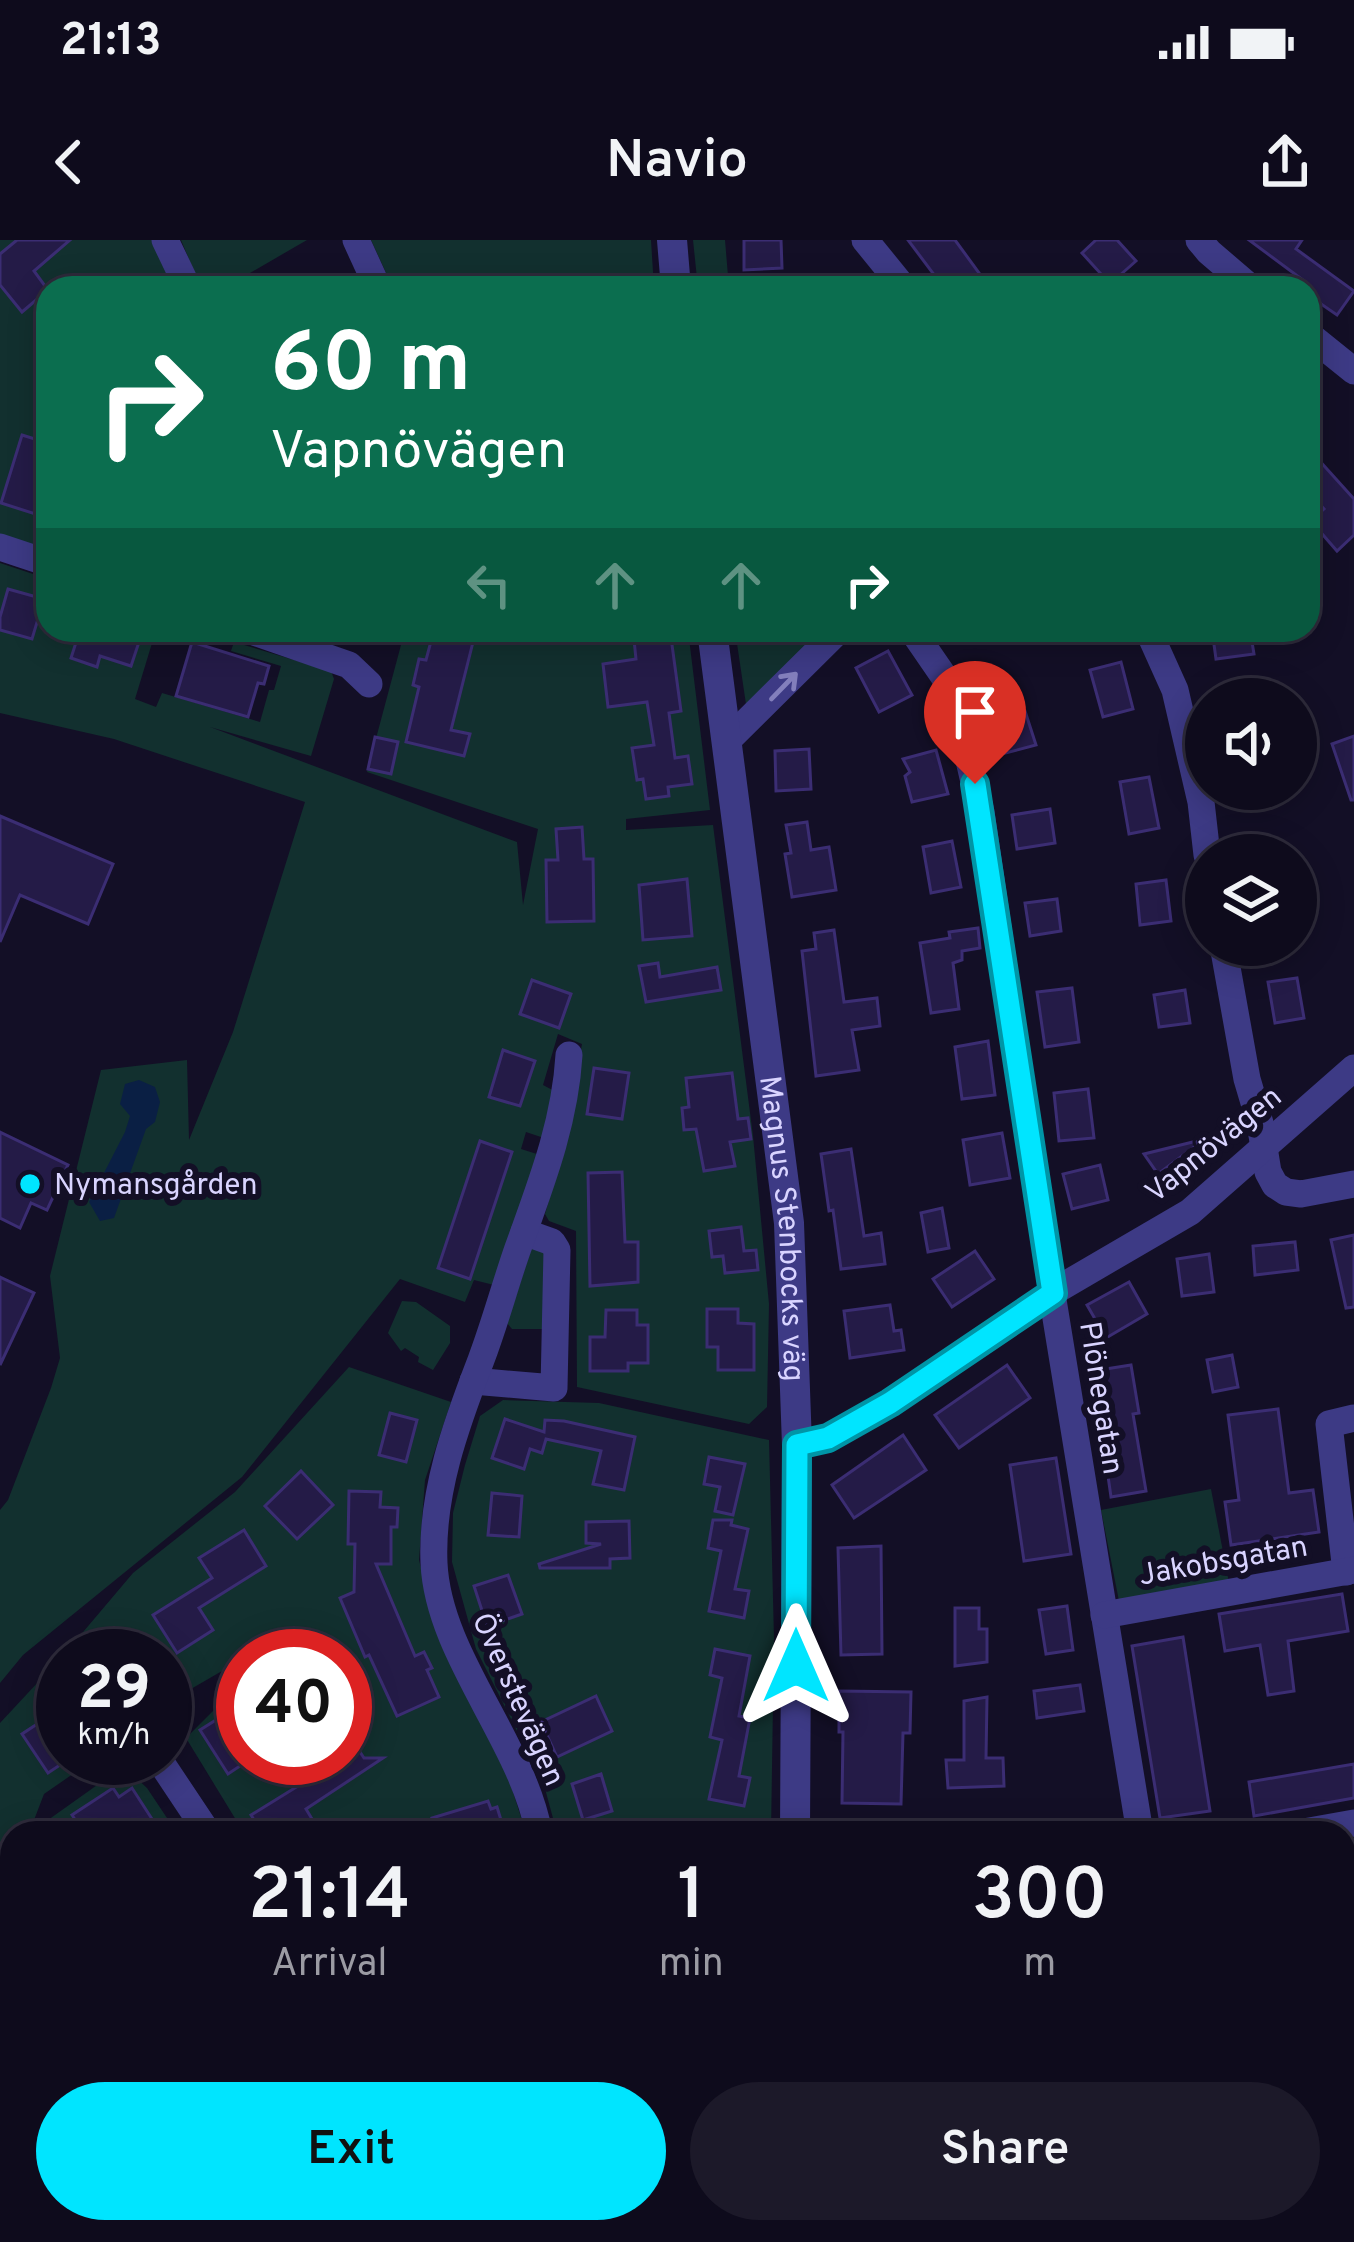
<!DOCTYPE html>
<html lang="en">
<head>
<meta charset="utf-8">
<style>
	:root { --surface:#0e0b1c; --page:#1c1929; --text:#f1f3f6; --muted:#9b9ba3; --line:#2e2b3b; --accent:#00e5ff }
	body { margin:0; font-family:Overpass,sans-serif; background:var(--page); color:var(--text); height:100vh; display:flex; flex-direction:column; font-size:45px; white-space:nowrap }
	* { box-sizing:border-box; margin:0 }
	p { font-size:39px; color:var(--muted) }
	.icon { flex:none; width:66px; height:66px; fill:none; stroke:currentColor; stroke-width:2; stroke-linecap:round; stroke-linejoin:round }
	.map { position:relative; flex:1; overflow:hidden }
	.details { position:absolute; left:0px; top:1581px; width:1356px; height:423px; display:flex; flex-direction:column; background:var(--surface); border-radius:36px 36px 0 0; box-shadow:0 6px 30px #0003,0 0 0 3px var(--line) }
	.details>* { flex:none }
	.top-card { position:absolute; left:36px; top:36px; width:1284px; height:366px; border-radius:36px; box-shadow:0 6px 30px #0003,0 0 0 3px var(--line); background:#0b6e4f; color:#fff; overflow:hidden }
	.controls { position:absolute; left:1185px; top:438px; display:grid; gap:24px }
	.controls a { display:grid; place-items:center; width:132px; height:132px; border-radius:50%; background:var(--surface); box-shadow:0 6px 30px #0003,0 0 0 3px var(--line); font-size:60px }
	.speed { position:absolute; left:36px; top:1389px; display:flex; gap:24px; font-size:60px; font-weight:700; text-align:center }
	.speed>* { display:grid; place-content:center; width:156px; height:156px; border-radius:50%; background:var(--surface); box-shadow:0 6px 30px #0003,0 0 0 3px var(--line); line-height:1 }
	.speed small { font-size:30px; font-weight:400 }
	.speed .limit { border:18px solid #d22; background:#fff; color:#111 }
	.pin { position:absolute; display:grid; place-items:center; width:102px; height:102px; color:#fff; margin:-123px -51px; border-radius:50% 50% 50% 0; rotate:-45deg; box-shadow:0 0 12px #0007 }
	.pin .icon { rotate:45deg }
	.me { position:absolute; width:132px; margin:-66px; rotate:0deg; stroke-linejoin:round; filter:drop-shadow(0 0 9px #0008) }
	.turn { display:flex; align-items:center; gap:42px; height:252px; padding:0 36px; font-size:54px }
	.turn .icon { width:156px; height:156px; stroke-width:2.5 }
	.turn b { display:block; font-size:84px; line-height:102px }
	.lanes { display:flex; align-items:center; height:114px; padding:0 36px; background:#0003; justify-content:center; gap:60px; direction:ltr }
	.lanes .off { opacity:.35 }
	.eta { display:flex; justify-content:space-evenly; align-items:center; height:204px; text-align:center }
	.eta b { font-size:72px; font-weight:600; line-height:84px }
	.cta { display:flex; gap:24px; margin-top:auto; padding:24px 36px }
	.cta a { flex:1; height:138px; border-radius:72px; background:var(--accent); color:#111; font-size:48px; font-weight:600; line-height:138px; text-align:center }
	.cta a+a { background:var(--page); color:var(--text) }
	.status { display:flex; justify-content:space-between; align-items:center; height:84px; padding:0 60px; background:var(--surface); direction:ltr }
	.status svg { height:33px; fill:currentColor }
	header { display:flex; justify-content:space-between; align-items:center; height:156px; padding:0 36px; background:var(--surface); font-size:54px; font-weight:600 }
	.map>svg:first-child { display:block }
</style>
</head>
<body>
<div class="status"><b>21:13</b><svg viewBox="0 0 49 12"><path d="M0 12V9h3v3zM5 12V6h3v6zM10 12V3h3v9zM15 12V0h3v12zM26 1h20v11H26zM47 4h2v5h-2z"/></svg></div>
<header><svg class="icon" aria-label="back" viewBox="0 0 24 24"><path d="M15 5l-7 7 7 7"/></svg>Navio<svg class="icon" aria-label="share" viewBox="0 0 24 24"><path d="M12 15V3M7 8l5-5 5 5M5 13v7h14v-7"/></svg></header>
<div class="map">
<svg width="1354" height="2002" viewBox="0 0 1354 2002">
	<rect width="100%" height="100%" fill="#130f26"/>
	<g fill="#12302f">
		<polygon points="0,0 154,0 176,48 48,48 48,313 0,296"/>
		<polygon points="181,0 307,0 224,48 201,48"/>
		<polygon points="371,0 651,0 654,48 393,48"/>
		<polygon points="693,0 725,0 729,48 698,48"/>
		<polygon points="0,323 48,339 48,390 156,390 135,459 156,467 162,453 260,482 269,450 274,450 281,426 231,411 234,402 331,431 334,439 311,516 210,487 517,602 523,665 538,589 367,532 405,390 688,390 710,570 626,579 626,590 713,585 753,896 769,1064 767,1167 749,1184 577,1147 576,991 549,981 545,974 561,918 582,804 558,794 543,845 560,854 547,899 526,892 521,909 540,915 494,1045 474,1040 465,1062 400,1039 242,1237 23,1415 0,1443 0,1270 8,1260 51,1148 60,1118 50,1036 101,830 187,820 189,900 233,792 305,562 114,499 0,473"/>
		<polygon points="735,390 827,390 747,471"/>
		<polygon points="532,1007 548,1012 543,1089 512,1089 507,1083"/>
		<polygon points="402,1061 416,1062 450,1086 450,1103 433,1130 418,1122 419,1117 405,1108 401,1111 388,1093"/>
		<polygon points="349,1127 451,1162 425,1240 419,1320 439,1398 507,1533 526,1593 244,1593 186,1498 243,1441 243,1518 345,1518 345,1416 268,1416 264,1396 241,1406 222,1431 165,1464 165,1416 63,1416 63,1518 96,1518 44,1554 34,1580 41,1585 114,1533 132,1534 147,1548 177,1593 12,1593 12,1799 0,1801 0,1483 67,1411 133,1333 235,1252"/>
		<polygon points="503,1160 599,1163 769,1200 774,1398 771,1593 557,1593 544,1545 476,1409 452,1322 453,1273 465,1225 480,1176"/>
		<polygon points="1211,1249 1229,1343 1119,1361 1101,1270"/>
		<polygon points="1354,1874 1354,2002 1273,2002 1279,1992 1344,1992 1344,1890"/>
		<polygon points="21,1992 376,1992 317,2002 23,2002"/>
		<polygon points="813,1992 1185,1992 1179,2002 813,2002"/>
	</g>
	<polygon fill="#0a1f44" points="139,840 155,847 160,862 155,882 146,889 114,978 100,981 89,962 125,892 130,876 120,864 125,844"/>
	<g fill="#241b47" stroke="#3b2d73" stroke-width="3">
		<polygon points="17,0 70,0 34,31 48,50 22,72 0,45 0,14"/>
		<polygon points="744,0 781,0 782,28 744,30"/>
		<polygon points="908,0 955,0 990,48 944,48"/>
		<polygon points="1096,0 1117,0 1136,21 1110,44 1082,13"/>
		<polygon points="1249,0 1302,0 1296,9 1354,51 1337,75 1308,55 1308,48 1303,48 1307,43"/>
		<polygon points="22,195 48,203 48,278 1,263"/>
		<polygon points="1308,208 1354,259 1354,295 1337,311 1311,281 1324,269 1308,251"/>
		<polygon points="8,349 44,359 32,399 0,390 0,377"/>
		<polygon points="80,390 132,390 142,393 131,426 100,416 97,427 71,418"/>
		<polygon points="434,390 476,390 451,490 470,494 464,516 406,502 419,447 413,445 419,419 426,420"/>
		<polygon points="633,390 670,390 681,471 669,473 675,518 688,516 692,544 668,547 669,556 646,559 643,539 637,540 632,508 654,505 647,462 608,467 603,424 636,419"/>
		<polygon points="1212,390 1250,390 1254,414 1216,419"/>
		<polygon points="192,402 269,426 264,444 258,443 248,477 176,456"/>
		<polygon points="888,411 912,455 879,472 856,428"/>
		<polygon points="1121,422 1133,469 1103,477 1090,430"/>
		<polygon points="1025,471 1036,505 1002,514 993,480"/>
		<polygon points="1354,496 1354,560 1351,560 1332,504"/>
		<polygon points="375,497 398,502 391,534 368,529"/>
		<polygon points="809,509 811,549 776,551 775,511"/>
		<polygon points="936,510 948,554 912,562 905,536 910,532 903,519"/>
		<polygon points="1149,537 1159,588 1129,594 1120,542"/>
		<polygon points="1050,569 1055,603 1017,609 1012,575"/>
		<polygon points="0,576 113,624 88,684 20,655 0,702"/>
		<polygon points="807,582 811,610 829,607 836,650 792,657 785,614 791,613 786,585"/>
		<polygon points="582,587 584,619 593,619 594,681 547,682 546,620 558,620 556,589"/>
		<polygon points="952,601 961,647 931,653 923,607"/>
		<polygon points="687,639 692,696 643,700 639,645"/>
		<polygon points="1166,640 1171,681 1140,685 1136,644"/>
		<polygon points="1057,659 1061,691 1030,696 1025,663"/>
		<polygon points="978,688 980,708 962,711 962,720 953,723 959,769 931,773 920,703 950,698 949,692"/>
		<polygon points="834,690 844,762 877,758 880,786 852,790 859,830 816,836 802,711 816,709 814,693"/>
		<polygon points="658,723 660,737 717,727 721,750 646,762 639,726"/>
		<polygon points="1297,738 1304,778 1275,783 1268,742"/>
		<polygon points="532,740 571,754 559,788 520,774"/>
		<polygon points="1072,748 1079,802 1045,807 1037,752"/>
		<polygon points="1185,750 1190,783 1159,787 1154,755"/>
		<polygon points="988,801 995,855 962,859 955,807"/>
		<polygon points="503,810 535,821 520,866 489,857"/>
		<polygon points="594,828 629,833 622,879 587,874"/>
		<polygon points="732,833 738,879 748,878 751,899 730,902 735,926 704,931 696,889 684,890 682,868 689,867 686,838"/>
		<polygon points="1088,849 1094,898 1059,901 1054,853"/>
		<polygon points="0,892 68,925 47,970 31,963 20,988 0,978"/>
		<polygon points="1002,893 1010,938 970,945 963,900"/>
		<polygon points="1205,899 1158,934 1144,914"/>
		<polygon points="480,901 512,912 470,1039 438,1028"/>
		<polygon points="851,909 864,996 881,993 885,1024 841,1029 833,970 829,971 821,914"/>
		<polygon points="1100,925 1108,960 1072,969 1063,934"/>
		<polygon points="622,932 625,1002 638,1002 638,1042 590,1046 588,933"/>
		<polygon points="942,968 949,1008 928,1012 921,973"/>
		<polygon points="741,987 744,1011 756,1010 758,1030 725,1033 723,1016 712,1017 709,991"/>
		<polygon points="1354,995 1354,1067 1346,1068 1331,1000"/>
		<polygon points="1295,1002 1298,1030 1255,1035 1253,1006"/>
		<polygon points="975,1011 994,1039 952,1067 933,1039"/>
		<polygon points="1209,1014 1214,1052 1182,1056 1177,1019"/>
		<polygon points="0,1037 34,1053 0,1125"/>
		<polygon points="1129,1042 1147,1074 1106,1098 1087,1065"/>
		<polygon points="890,1065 894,1091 901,1090 904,1110 850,1118 844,1071"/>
		<polygon points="707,1069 738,1069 738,1083 754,1084 754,1130 718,1130 718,1107 707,1107"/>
		<polygon points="606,1070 637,1070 637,1085 648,1085 648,1123 628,1123 628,1131 590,1131 590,1097 605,1097"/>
		<polygon points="1232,1115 1238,1147 1213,1152 1207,1120"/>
		<polygon points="1007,1125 1030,1158 959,1208 935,1175"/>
		<polygon points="1131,1125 1139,1173 1133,1174 1146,1251 1111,1257 1093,1131"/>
		<polygon points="1278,1169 1289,1253 1313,1250 1319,1292 1231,1305 1225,1262 1239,1260 1228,1175"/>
		<polygon points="390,1173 417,1180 406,1222 379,1215"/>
		<polygon points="505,1179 544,1192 545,1180 564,1181 635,1197 624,1250 593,1244 601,1211 546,1199 542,1213 530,1209 524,1229 492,1218"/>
		<polygon points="903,1195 926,1230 854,1278 832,1245"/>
		<polygon points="709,1217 745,1224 733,1275 715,1271 720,1247 704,1244"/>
		<polygon points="1056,1218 1071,1314 1024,1321 1010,1225"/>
		<polygon points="301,1231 333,1265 297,1299 265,1266"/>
		<polygon points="349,1251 381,1252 380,1267 398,1268 397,1287 391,1287 391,1324 376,1324 415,1416 424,1412 432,1428 427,1430 439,1457 397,1476 369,1415 365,1417 340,1358 354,1352 355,1304 348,1304"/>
		<polygon points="492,1253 522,1256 519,1297 488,1295"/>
		<polygon points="713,1280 732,1280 731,1285 748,1289 735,1349 749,1351 744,1378 709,1371 721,1311 708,1308"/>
		<polygon points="629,1281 630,1318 610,1319 610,1328 540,1328 539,1324 601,1304 586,1303 586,1282"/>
		<polygon points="244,1290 266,1326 199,1368 213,1390 177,1413 153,1375 212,1338 199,1318"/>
		<polygon points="881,1306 882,1414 841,1415 838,1308"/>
		<polygon points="508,1335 522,1374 487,1386 474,1346"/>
		<polygon points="1342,1354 1348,1391 1288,1401 1294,1451 1268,1455 1260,1405 1225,1411 1219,1374"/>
		<polygon points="1067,1366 1073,1410 1046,1414 1039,1370"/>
		<polygon points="955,1368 979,1368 979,1389 987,1389 987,1422 955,1426"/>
		<polygon points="1183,1397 1210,1571 1160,1578 1132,1406"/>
		<polygon points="715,1409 750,1416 739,1476 750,1478 739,1536 750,1538 744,1566 709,1559 722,1500 710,1497 722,1438 710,1435"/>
		<polygon points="1080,1445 1084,1471 1037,1478 1034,1451"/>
		<polygon points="839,1451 911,1452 910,1493 903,1493 901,1564 842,1563 843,1492 839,1492"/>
		<polygon points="596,1456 612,1491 557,1517 541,1482"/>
		<polygon points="987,1457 986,1518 1003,1518 1004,1546 948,1548 946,1520 964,1520 964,1461"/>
		<polygon points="243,1463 243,1524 228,1534 200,1490"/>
		<polygon points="63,1467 63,1523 48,1533 22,1494"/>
		<polygon points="345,1489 364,1518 383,1518 306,1569 312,1579 289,1593 262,1593 251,1575 319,1533 310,1518 345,1518"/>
		<polygon points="1354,1524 1354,1558 1254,1576 1249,1542"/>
		<polygon points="601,1534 612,1571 583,1580 572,1544"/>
		<polygon points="113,1548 119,1557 132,1548 152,1579 131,1593 84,1593 72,1575"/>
		<polygon points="488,1561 491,1569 497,1567 505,1593 437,1593 432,1578"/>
	</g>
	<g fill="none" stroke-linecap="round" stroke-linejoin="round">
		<g stroke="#3d3a85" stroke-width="27">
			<polyline points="165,0 188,48"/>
			<polyline points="356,0 378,48"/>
			<polyline points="865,0 904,48"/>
			<polyline points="1199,0 1209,12 1251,48"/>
			<polyline points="1308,94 1354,131"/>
			<polyline points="0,307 48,323"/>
			<polyline points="248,390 349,425 369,444"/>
			<polyline points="912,390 945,438 961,486 981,572 1054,1066 1140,1593"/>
			<polyline points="1148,390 1175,450 1201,562 1207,615"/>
			<polyline points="727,501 839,390"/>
			<polyline points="1223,705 1247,839 1260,883 1268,932 1275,945 1286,952 1301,954 1354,944"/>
			<polyline points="473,1141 554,1148 557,1010 552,1002 524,992"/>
			<polyline points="797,1205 828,1198 890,1163 1058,1049 1190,972 1354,828"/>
			<polyline points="1346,1332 1329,1184 1354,1178"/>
			<polyline points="1104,1375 1354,1330"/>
			<polyline points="158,1518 208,1593"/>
			<path d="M539 1593C522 1501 438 1415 434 1323 431 1253 456 1185 481 1120 495 1083 505 1045 518 1008 541 944 565 883 569 815"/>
			<polyline points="1298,1593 1354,1583"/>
			<polyline points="0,1825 12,1823"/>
			<polyline points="385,2002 434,1992"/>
			<polyline points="463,2002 463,1992"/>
			<polyline points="614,2002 614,1992"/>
		</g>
		<g stroke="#3d3a85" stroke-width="30">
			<polyline points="672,0 676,48"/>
			<path id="s1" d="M712 390 789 983 797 1205 795 1593"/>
			<polyline points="1344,1782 1354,1766"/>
			<polyline points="790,2002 790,1992"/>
			<polyline points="1212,2002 1218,1992"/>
		</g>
	</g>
	<defs><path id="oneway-shaft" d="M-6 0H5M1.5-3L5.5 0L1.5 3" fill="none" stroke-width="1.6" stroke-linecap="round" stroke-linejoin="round" transform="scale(3)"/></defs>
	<use stroke="#837fbc" href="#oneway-shaft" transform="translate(784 446) rotate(-46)"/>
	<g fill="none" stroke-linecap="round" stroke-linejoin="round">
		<defs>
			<polyline id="route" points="796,1426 797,1205 828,1198 890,1163 1053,1053 975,544"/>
		</defs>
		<use href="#route" stroke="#0095a6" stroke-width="30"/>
		<use href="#route" stroke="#00e5ff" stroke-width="21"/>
	</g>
	<circle fill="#00e5ff" stroke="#130f26" stroke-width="4.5" cx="30" cy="944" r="12"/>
	<g text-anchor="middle" stroke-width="12" stroke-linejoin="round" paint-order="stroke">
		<g font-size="30" fill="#d9d4ff" stroke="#130f26">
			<text transform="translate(1213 904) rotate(-39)" y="10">Vapnövägen</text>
			<text dy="10" stroke="none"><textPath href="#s1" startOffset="603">Magnus Stenbocks väg</textPath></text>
			<text transform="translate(1102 1158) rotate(81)" y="10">Plönegatan</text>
			<text transform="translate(1223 1320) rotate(-10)" y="10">Jakobsgatan</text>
			<text transform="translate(519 1459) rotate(66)" y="10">Överstevägen</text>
		</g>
		<g font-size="30" fill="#d9d4ff" stroke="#130f26" text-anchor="start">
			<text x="54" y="954">Nymansgården</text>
		</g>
	</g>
</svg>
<div class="controls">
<a><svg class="icon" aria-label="sound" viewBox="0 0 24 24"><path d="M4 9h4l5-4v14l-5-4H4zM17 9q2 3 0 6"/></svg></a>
<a><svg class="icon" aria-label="layers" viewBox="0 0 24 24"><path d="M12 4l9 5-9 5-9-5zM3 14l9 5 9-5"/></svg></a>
</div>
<div class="speed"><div>29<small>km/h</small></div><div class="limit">40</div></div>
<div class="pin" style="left:975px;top:544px;background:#d93025"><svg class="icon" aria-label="arrive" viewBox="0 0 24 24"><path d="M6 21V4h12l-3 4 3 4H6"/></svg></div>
<svg class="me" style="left:796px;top:1426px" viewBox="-20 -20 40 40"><path d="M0-17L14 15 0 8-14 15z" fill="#00e5ff" stroke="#fff" stroke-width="4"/></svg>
<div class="top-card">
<div class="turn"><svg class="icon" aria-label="right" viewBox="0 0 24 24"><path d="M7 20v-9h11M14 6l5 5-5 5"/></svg><div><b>60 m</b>Vapnövägen</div></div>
<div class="lanes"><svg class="icon off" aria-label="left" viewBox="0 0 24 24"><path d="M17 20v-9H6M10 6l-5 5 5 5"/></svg><svg class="icon off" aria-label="ahead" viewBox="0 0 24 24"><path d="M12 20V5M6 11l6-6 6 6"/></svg><svg class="icon off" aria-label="ahead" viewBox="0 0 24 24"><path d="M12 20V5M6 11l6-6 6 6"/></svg><svg class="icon" aria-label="right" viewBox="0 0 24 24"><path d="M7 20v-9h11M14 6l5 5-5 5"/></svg></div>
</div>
<section class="details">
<div class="eta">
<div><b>21:14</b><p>Arrival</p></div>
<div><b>1</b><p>min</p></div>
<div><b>300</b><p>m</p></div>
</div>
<div class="cta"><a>Exit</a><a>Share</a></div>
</section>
</div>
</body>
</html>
